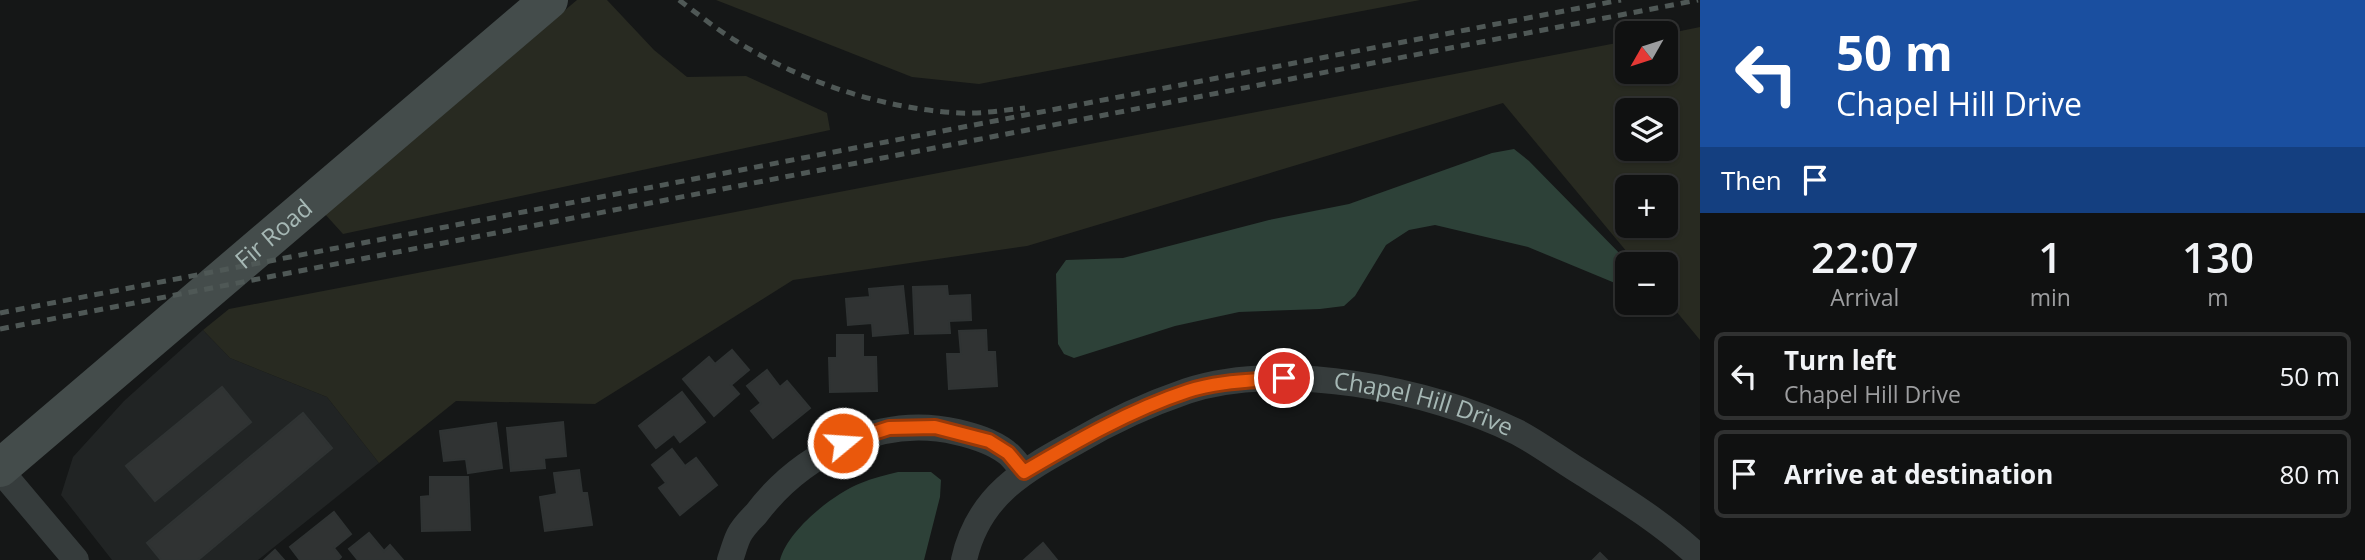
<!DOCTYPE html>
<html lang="en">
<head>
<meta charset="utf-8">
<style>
	:root { --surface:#101111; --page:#1e1f1f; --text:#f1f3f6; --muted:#9c9d9f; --line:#303131 }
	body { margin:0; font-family:"Open Sans",sans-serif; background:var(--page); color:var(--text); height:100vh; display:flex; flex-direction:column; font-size:26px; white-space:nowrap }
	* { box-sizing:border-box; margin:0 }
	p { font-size:23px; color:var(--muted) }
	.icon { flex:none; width:38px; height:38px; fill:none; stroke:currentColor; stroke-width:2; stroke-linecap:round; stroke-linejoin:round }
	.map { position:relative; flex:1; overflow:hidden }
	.side { display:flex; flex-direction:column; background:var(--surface); width:665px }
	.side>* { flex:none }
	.guide { background:#1a4fa0; color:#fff; overflow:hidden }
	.needle { width:46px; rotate:231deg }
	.tools { position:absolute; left:1615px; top:21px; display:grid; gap:14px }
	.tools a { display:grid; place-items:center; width:63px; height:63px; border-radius:10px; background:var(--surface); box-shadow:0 2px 5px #0004,0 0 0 2px var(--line); font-size:35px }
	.pin { position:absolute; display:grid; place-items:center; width:60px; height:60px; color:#fff; margin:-30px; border:4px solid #fff; border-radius:50%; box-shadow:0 2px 7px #0007 }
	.me { position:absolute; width:77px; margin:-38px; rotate:72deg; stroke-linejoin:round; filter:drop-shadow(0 0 5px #0008) }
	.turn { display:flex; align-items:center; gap:24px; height:147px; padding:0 21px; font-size:32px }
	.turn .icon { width:91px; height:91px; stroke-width:2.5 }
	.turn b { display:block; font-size:49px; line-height:60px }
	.then { display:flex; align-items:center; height:66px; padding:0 21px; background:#0003; gap:14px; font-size:26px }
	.eta { display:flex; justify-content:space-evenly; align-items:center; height:119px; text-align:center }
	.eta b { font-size:42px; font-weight:600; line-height:49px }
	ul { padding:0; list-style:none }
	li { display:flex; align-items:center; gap:21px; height:88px; margin:0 14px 10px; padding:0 7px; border:4px solid var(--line); border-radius:10px }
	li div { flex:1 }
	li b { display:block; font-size:26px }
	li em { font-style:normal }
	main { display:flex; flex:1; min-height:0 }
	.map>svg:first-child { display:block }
</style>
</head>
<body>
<main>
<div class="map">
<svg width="1700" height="560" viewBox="0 0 1700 560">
	<rect width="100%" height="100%" fill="#151717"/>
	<polygon fill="#212424" points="203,330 230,358 327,397 379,463 258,560 112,560 61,495 73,457 124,401"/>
	<g fill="#282a21" fill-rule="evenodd">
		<polygon points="577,0 607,0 654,50 687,77 746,76 827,113 830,130 343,234 324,213"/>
		<polygon points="716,0 1420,0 979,84 912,77"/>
		<path d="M1700 27V340L1666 299V264H1637L1503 103 1027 246 793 280 595 404 456 401 379 463 327 397 230 358 203 330 229 309 1627 41 1628 72H1666V34ZM1666 110V149H1628V110ZM1628 187H1666V226H1628Z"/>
	</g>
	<g fill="#2d4138">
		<polygon points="1514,149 1529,161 1630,264 1628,264 1627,288 1528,247 1435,225 1409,230 1386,245 1355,296 1344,306 1320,309 1239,312 1175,326 1074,358 1064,354 1058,344 1056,274 1066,260 1123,258 1269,220 1349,204 1492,153"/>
		<path d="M898 472H931L941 480 940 497 924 560H780C788 530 833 494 861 483 873 478 886 475 898 472Z"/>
	</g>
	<g fill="#303333" stroke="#2f3333" stroke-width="2">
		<polygon points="903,286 908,333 873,336 872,323 848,325 846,299 870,297 869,289"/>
		<polygon points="947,286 948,296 970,295 971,320 949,321 950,333 915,334 913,287"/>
		<polygon points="986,330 987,352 995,352 997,386 949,389 947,354 961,354 959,331"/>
		<polygon points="837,335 863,335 863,357 876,357 877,391 830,392 829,358 837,358"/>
		<polygon points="732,350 749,370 731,385 739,394 714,416 683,379 709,357 715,364"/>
		<polygon points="767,370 780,387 787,381 810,408 773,438 751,411 761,403 747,386"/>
		<polygon points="222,387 251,422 155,501 126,466"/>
		<polygon points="682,392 705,422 680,442 674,434 656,448 639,426"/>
		<polygon points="303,413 332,448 198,560 161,560 147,543"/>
		<polygon points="563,422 566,456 544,458 545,468 511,471 507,428"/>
		<polygon points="496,423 502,468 468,473 466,459 444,461 440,431"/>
		<polygon points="672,449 685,466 696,458 717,485 680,515 659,488 666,483 652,465"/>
		<polygon points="579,470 582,493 587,493 592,525 545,531 540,497 557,494 554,473"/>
		<polygon points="430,477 468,477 470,530 422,531 421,497 430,496"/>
		<polygon points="334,512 351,534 334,548 341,557 338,560 300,560 290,547"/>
		<polygon points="369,533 384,551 390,545 403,560 358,560 349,549"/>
		<polygon points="1043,543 1057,560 1024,560"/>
		<polygon points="275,550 284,560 264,560"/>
		<polygon points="1600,553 1607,560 1593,560"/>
	</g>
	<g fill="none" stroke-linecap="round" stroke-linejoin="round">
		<g stroke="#363c3c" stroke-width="26">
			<polyline points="0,470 76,560"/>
			<path d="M730 560C733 552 735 543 739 535 743 527 750 520 756 514 802 453 881 414 957 432 974 436 992 441 1006 452 1013 457 1018 465 1024 472"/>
			<path id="s1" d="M964 560C978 496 1023 471 1076 442 1110 422 1149 404 1187 391 1281 360 1430 389 1517 432 1540 444 1562 461 1584 474 1625 500 1665 525 1700 558"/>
		</g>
		<path stroke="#444c4b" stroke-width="38" id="s2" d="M0 468 549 0"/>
		<g stroke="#4f5856" stroke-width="5" stroke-dasharray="9 7" stroke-linecap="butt">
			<path d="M679 0C698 14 716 29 736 41 802 82 883 109 960 113 982 114 1004 110 1025 108"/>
			<polyline points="0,313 1621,0"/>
			<polyline points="0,329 1698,0"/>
		</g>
	</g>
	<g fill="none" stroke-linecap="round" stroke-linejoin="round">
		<defs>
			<path id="route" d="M843 443 889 428 935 427 989 441 1008 453 1024 472C1075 442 1130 410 1188 391 1218 381 1252 381 1284 378"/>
		</defs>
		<use href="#route" stroke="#983908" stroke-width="18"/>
		<use href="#route" stroke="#ea580c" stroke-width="12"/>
	</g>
	<g text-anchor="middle" stroke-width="5" stroke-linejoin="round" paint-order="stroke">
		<g font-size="24" fill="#a6b8b5" stroke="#101212">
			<text dy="8" stroke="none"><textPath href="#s2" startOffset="360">Fir Road</textPath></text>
			<text dy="8" stroke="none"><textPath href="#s1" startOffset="532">Chapel Hill Drive</textPath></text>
		</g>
	</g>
</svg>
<div class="tools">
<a><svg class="needle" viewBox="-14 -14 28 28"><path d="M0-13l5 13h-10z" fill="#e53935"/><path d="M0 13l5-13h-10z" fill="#9c9d9f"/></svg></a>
<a><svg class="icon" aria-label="layers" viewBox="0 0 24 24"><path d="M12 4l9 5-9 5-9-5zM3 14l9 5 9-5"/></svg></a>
<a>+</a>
<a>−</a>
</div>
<div class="pin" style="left:1284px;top:378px;background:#d93025"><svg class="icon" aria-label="arrive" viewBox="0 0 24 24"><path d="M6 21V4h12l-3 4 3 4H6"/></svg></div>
<svg class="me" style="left:843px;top:443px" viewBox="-20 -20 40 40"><circle r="17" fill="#ea580c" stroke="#fff" stroke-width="3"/><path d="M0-11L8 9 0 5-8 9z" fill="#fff"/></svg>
</div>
<section class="side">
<div class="guide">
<div class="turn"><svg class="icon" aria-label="left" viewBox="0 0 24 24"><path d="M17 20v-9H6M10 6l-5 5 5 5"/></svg><div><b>50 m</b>Chapel Hill Drive</div></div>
<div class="then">Then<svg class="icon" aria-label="arrive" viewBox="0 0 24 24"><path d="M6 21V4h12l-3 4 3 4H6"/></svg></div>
</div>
<div class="eta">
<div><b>22:07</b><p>Arrival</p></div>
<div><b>1</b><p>min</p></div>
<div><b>130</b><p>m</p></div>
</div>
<ul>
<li><svg class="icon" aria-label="left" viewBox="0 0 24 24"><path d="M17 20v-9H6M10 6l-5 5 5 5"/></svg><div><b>Turn left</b><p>Chapel Hill Drive</p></div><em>50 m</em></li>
<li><svg class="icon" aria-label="arrive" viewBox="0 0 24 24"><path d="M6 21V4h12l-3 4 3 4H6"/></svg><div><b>Arrive at destination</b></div><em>80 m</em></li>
</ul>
</section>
</main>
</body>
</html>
